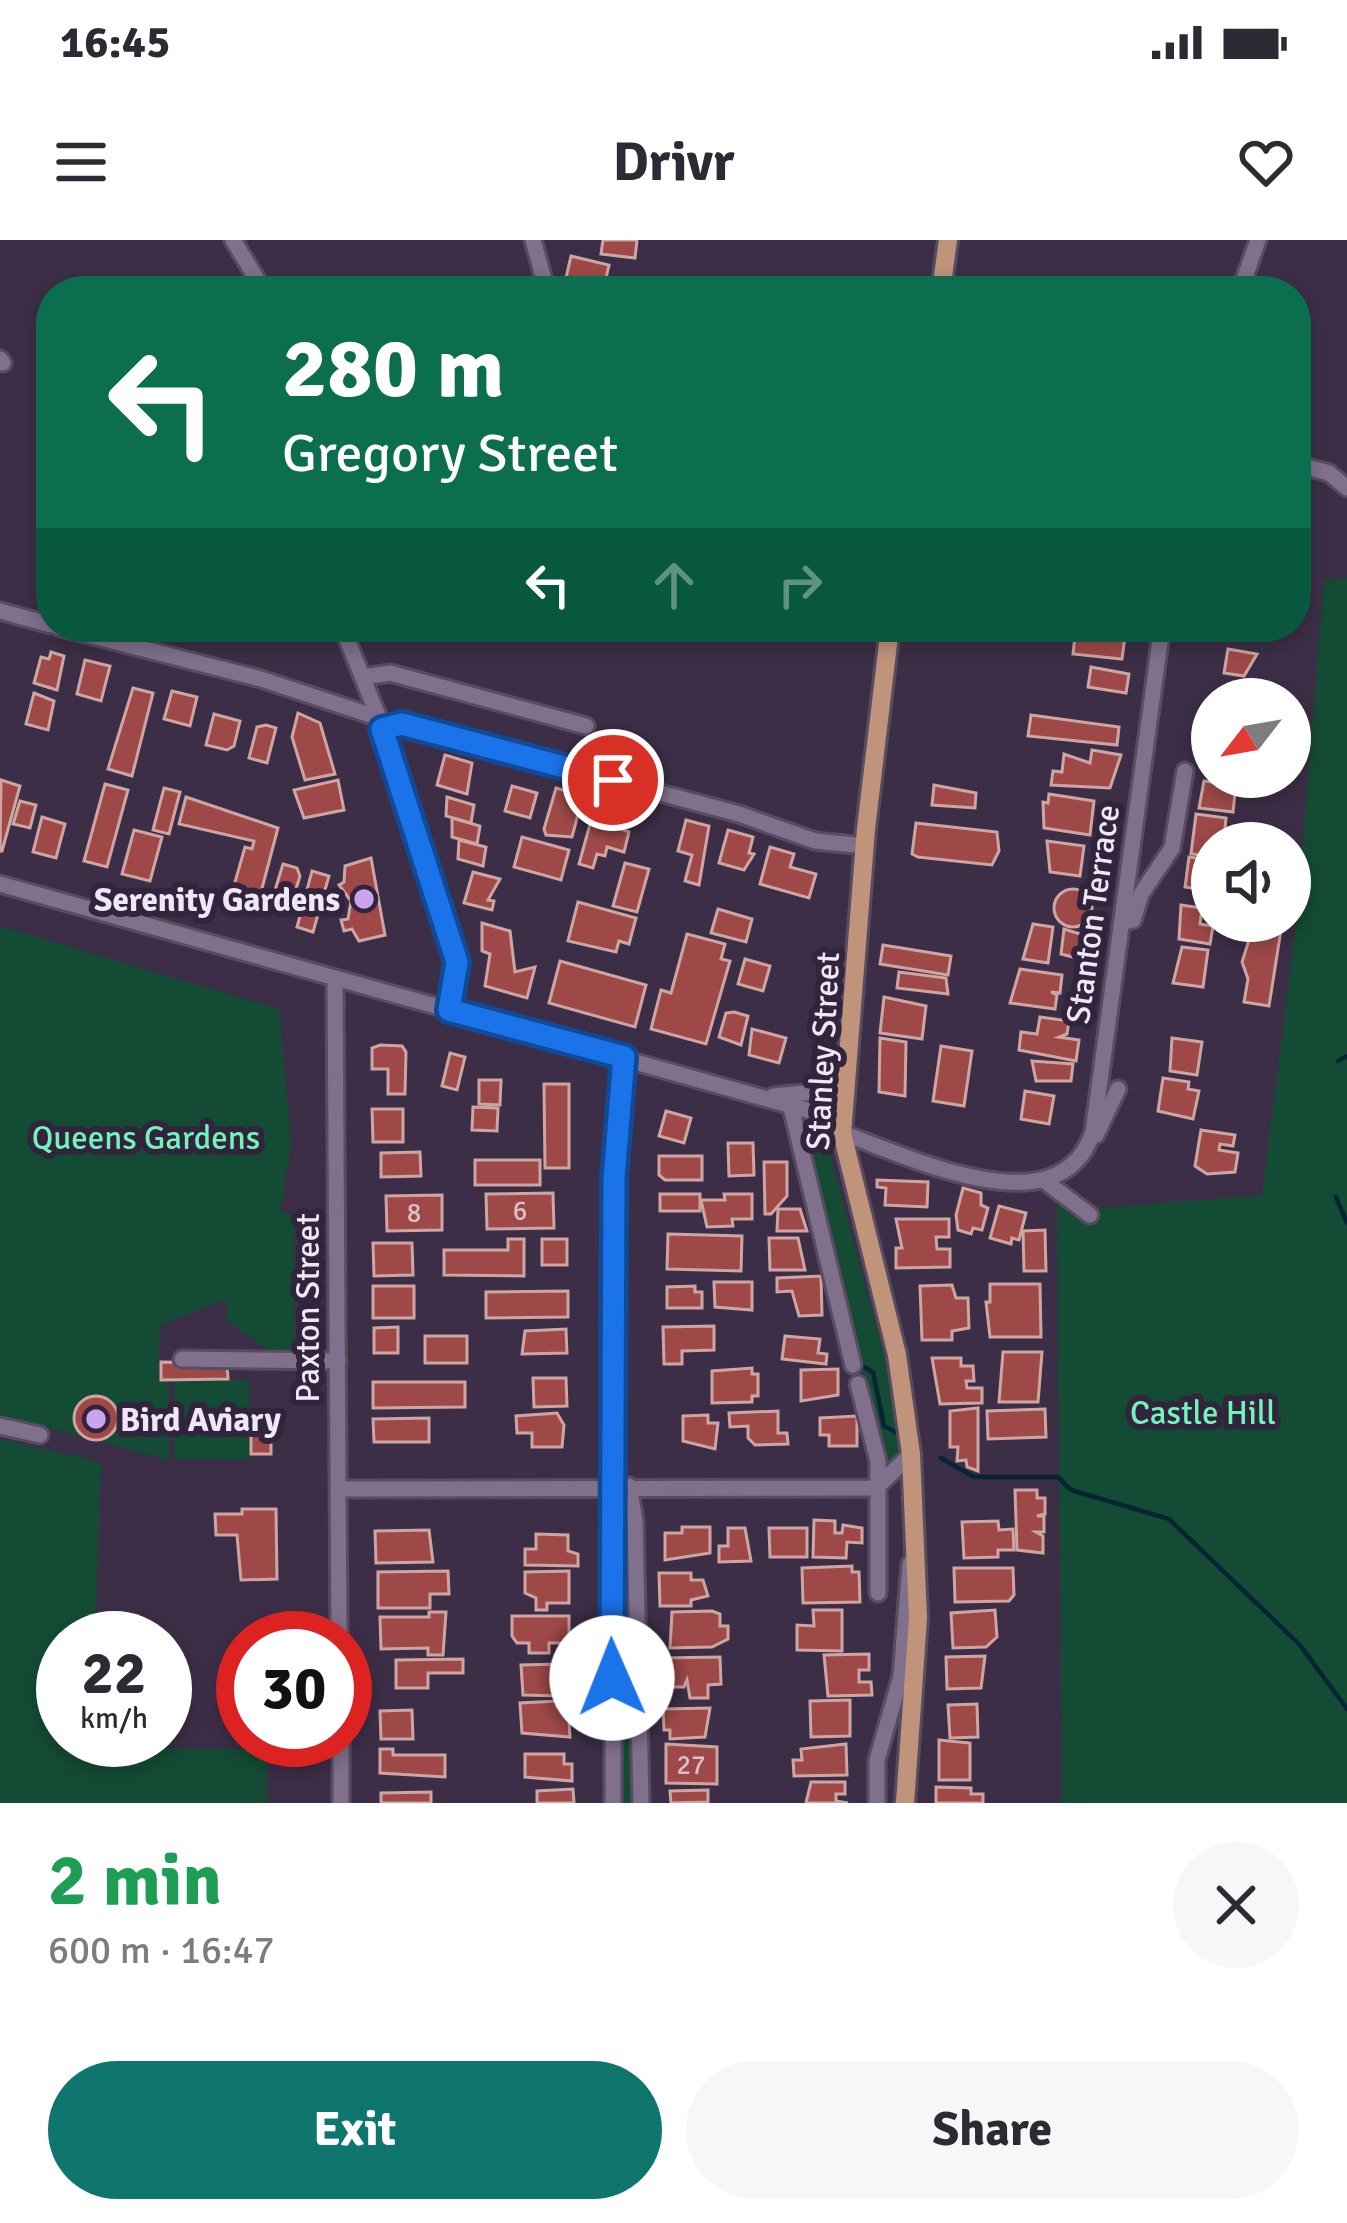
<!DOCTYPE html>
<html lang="en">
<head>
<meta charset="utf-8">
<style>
	:root { --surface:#fff; --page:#f7f7f7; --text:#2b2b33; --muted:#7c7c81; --accent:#0f766e }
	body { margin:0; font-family:Signika,sans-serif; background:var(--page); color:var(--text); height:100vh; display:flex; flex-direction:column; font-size:45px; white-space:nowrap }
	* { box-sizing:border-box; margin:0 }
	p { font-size:39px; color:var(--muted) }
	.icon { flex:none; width:66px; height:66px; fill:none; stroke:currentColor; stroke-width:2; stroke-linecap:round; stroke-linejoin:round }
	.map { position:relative; height:1563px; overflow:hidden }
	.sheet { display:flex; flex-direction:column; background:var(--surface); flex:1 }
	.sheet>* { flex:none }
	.top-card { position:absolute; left:36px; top:36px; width:1275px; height:366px; border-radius:48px; box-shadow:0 6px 18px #0003; background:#0b6e4f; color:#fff; overflow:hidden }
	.needle { width:78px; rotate:239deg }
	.tools { position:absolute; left:1191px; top:438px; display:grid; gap:24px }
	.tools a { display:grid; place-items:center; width:120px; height:120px; border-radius:50%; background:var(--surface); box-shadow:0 6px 18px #0003; font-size:60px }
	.speed { position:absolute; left:36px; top:1371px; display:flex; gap:24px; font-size:60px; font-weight:700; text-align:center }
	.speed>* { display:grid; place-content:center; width:156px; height:156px; border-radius:50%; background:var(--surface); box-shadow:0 6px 18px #0003; line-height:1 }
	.speed small { font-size:30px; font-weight:400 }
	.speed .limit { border:18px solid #d22; background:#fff; color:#111 }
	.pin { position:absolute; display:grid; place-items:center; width:102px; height:102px; color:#fff; margin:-51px; border:6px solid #fff; border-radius:50%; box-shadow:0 3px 12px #0007 }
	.me { position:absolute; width:132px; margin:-66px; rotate:359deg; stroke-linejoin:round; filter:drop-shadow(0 0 9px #0008) }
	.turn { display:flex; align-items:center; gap:42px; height:252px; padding:0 48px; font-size:54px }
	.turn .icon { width:156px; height:156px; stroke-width:2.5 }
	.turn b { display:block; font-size:84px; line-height:102px }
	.lanes { display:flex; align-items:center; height:114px; padding:0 48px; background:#0003; justify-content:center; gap:60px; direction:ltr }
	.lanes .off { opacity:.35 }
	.round { display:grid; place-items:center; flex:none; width:126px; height:126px; border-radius:63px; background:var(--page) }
	.summary { display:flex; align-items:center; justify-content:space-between; height:204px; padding:0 48px }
	h1 { font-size:72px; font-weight:800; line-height:90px; color:#1e9e55 }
	.action { display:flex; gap:24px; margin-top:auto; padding:24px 48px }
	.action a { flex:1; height:138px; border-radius:72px; background:var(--accent); color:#fff; font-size:48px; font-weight:800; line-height:138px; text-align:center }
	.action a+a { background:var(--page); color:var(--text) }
	.status { display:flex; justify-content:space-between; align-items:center; height:84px; padding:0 60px; background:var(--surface); direction:ltr }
	.status svg { height:33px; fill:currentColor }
	header { display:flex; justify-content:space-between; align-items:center; height:156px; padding:0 48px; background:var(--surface); font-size:54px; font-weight:800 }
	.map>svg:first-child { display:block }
</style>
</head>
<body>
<div class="status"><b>16:45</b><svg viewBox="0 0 49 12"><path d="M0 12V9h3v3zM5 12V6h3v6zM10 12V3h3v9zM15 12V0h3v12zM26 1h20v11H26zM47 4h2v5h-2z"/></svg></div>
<header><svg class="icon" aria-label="menu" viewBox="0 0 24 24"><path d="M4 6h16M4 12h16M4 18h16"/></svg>Drivr<svg class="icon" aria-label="heart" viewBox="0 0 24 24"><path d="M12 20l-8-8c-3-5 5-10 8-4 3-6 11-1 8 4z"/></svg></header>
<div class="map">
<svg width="1347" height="1563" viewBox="0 0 1347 1563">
	<rect width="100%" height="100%" fill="#3c2e46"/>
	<g fill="#144b34">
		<polygon points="1347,338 1347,1563 1062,1563 1057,959 1104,968 1262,955 1296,685 1324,340"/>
		<polygon points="0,686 279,769 291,904 280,972 294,974 295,1111 269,1111 227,1081 226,1059 160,1086 158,1139 169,1140 169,1220 0,1175"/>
		<path d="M808 881C826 886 837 899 831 918L884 1115 902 1214 887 1232 799 886Z"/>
		<polygon points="174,1139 249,1140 249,1220 174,1219"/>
		<polygon points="0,1199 101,1222 95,1398 63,1398 63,1500 86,1500 96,1508 267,1509 267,1563 0,1563"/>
		<polygon points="623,1260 629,1276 635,1563 620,1563"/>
	</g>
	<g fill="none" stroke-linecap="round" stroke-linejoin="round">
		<g stroke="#072434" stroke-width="4.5">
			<polyline points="1338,821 1347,816"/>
			<polyline points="1336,957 1347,983"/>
			<polyline points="862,1126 873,1132 884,1186 897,1193"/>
			<polyline points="941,1218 974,1237 1058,1237 1071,1250 1169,1279 1300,1405 1347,1469"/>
		</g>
	</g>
	<g fill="#9e4948" stroke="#cda6a3" stroke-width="3">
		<polygon points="603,0 637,0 635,18 601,14"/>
		<polygon points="571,16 609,25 604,47 566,38"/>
		<polygon points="1076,387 1103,387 1125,396 1122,419 1073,414"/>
		<polygon points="1228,409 1257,414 1244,436 1224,433"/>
		<polygon points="51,412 64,416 57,450 34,443 41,417 49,419"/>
		<polygon points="85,420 110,426 101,461 77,454"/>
		<polygon points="1091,427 1129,434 1126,453 1088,447"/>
		<polygon points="133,448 153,453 132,536 108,529"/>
		<polygon points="172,451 197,457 190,486 164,479"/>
		<polygon points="34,453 54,461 48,490 26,484"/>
		<polygon points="298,473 320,483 335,534 305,540 292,497"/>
		<polygon points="214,474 240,481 234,506 227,510 206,505"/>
		<polygon points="1031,475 1119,487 1117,505 1028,496"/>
		<polygon points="266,485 276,488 267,523 249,518 257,487"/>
		<polygon points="1092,510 1121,515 1110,548 1051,545 1053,531 1062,532 1064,514 1090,523"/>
		<polygon points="445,515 472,523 467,554 437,545"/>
		<polygon points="1,540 20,546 2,611 0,611"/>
		<polygon points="338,540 344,570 304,578 294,550"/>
		<polygon points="1204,541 1228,544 1229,552 1235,553 1233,572 1199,568"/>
		<polygon points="105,544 128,550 107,627 84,621"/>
		<polygon points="934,545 976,553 975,568 932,565"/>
		<polygon points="512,546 537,553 530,578 505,571"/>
		<polygon points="164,548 180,552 169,594 153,590"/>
		<polygon points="556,548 583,556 572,597 546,595 544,589"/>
		<polygon points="1049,554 1094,561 1090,595 1044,588 1043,562 1048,563"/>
		<polygon points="186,557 278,588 256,671 229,663 245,607 252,609 254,601 179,584"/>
		<polygon points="447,557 474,565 471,583 446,576"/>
		<polygon points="20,561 36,565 30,588 13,584"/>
		<polygon points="595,566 606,569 602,582 629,592 624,612 607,607 605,616 597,614 593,628 579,624"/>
		<polygon points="1196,574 1226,578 1224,599 1233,603 1212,603 1212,616 1191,614"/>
		<polygon points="42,577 65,584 56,618 33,612"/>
		<polygon points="452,578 480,586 477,604 452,597"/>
		<polygon points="686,580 709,586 699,645 685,641 692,615 678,611"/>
		<polygon points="916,583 997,592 999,611 992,625 918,617 912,614"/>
		<polygon points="134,590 162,597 150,641 122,634"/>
		<polygon points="728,590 753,597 749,613 754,614 744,630 719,623"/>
		<polygon points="522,597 569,610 561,640 514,627"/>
		<polygon points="459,600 486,607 483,626 458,619"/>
		<polygon points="1047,601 1084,606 1080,636 1050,632"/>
		<polygon points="770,607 794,614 790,627 816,634 809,658 760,644"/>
		<polygon points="1189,617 1212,620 1212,659 1197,657 1198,649 1185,647"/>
		<polygon points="371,618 385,695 359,701 352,689 344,691 341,680 348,679 351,661 339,645 344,642 345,626"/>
		<polygon points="625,623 649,629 637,672 613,666"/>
		<polygon points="283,624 297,628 300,636 291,666 285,669 272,660"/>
		<polygon points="312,631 329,636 313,692 297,687"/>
		<polygon points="473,632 500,639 488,660 494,661 492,670 464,663"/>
		<circle cx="1073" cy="668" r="19"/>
		<polygon points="578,662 636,678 629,704 619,701 616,712 568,701"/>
		<polygon points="1181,665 1202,668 1200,684 1213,686 1210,704 1179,699"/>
		<polygon points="718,669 752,679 746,702 711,693"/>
		<polygon points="482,683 510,691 515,732 535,727 527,758 485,746 490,714 482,711"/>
		<polygon points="1033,684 1053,687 1048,723 1023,719"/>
		<polygon points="1254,684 1281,690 1269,766 1244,762 1248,739 1242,722"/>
		<polygon points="1064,689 1100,700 1096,723 1061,714"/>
		<polygon points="687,694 725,704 721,719 730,721 706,804 651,789 661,750 671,753"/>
		<polygon points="883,705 951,716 948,735 880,724"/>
		<polygon points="1182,707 1208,710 1203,747 1173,743"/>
		<polygon points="745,719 770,726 763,751 738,744"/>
		<polygon points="560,721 646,745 635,787 549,763"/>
		<polygon points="1020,729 1062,735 1060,753 1051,752 1057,755 1055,769 1010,763"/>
		<polygon points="899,732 946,738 948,754 897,748"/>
		<polygon points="884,757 926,766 922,799 880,793"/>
		<polygon points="734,772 748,776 741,805 719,797 726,773"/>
		<polygon points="1040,777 1069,781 1067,794 1059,797 1079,800 1076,821 1019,810 1021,792 1037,794"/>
		<polygon points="752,789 786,798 779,823 749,815"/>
		<polygon points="880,798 906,802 905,856 879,852"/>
		<polygon points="1172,798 1202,802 1197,835 1170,831"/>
		<polygon points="380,805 402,806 406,812 405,854 388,854 388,829 372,829 372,808"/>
		<polygon points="941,806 972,811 964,866 933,861"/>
		<polygon points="450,813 465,817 457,850 442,846"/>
		<polygon points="1032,821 1073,824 1071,841 1036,841"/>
		<polygon points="1163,838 1189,842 1188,849 1199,851 1193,879 1158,871"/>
		<polygon points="479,840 501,840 500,865 479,864"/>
		<polygon points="544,844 569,844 569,928 545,928"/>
		<polygon points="1025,851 1054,856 1049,884 1021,879"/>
		<polygon points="473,867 498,868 497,891 472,890"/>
		<polygon points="372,869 403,869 403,902 373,902"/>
		<polygon points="666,871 691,878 684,903 659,896"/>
		<polygon points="1201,890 1235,895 1233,906 1220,904 1219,910 1238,913 1235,932 1207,934 1195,926"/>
		<polygon points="728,903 753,903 754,935 729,936"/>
		<polygon points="420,912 421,936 381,937 381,913"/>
		<polygon points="659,916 702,916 702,940 665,940 659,935"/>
		<rect x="475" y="920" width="65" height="25"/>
		<polygon points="764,922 787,922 787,956 771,974 765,974"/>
		<polygon points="877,940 928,942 927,967 885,965 886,948 877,947"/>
		<polygon points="963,948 981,953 981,965 988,968 982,990 973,988 971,994 958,990 956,975"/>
		<polygon points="553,953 554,988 487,989 486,954"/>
		<rect x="660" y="954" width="40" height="17"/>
		<polygon points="724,954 752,954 752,979 732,979 733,986 707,987 701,960 725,960"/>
		<polygon points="442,955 442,990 387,991 386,956"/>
		<polygon points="999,966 1026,973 1019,1000 1012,998 1011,1004 990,998"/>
		<polygon points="778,969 800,969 807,991 777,991"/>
		<polygon points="896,979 949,979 949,997 936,997 937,1009 950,1009 950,1027 896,1028 896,1008 902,1008"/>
		<polygon points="1045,990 1046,1031 1024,1031 1023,991"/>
		<polygon points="668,994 742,996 741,1031 667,1029"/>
		<polygon points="769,998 798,998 805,1030 770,1030"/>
		<polygon points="508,999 524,999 524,1036 444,1035 444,1010 508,1010"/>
		<rect x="542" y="999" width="25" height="26"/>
		<polygon points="373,1003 412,1003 413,1035 374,1036"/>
		<polygon points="821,1036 822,1075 799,1076 792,1051 777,1052 777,1038"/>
		<polygon points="714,1042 752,1042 752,1070 715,1067"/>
		<polygon points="990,1044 1040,1044 1041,1097 990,1097 986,1062 990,1062"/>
		<polygon points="952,1045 956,1058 968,1058 969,1088 952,1091 952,1100 922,1100 920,1046"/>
		<rect x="373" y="1046" width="41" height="32"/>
		<polygon points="695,1046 695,1052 702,1052 702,1068 667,1068 667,1047"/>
		<polygon points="568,1051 568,1077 486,1078 486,1052"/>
		<polygon points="714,1086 714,1110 682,1111 682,1124 664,1124 663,1087"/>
		<polygon points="398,1087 398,1113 374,1113 374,1088"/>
		<polygon points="566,1089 567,1113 522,1114 525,1091"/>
		<rect x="425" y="1096" width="42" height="27"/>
		<polygon points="785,1096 820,1099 818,1113 827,1114 826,1124 782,1119"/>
		<polygon points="1003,1112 1042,1112 1038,1162 999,1162"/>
		<polygon points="932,1118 961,1118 961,1126 973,1126 974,1141 966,1141 967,1148 982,1148 982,1163 940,1164"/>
		<polygon points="161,1122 227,1123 228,1139 161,1140"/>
		<polygon points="752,1128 752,1134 758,1134 758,1156 752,1156 752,1162 712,1163 712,1131"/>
		<polygon points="838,1129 838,1155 801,1161 801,1130"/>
		<polygon points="533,1138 566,1138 567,1166 534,1167"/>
		<polygon points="373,1142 465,1142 465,1167 373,1168"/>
		<circle cx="96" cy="1178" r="22"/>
		<polygon points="978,1168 978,1231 967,1227 966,1220 957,1221 958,1207 950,1207 950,1171"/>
		<polygon points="1045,1169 1046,1197 988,1199 987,1171"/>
		<polygon points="778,1171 778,1193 787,1193 788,1204 755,1205 748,1198 748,1186 730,1187 729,1173"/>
		<polygon points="557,1173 564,1185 562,1207 532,1207 532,1193 517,1193 516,1176"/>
		<polygon points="708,1175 708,1183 718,1183 715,1209 683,1201 683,1176"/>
		<polygon points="857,1176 857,1206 829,1206 829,1195 820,1195 820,1178"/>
		<polygon points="429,1178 429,1202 374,1202 373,1179"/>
		<polygon points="251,1183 271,1184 271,1214 251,1214"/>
		<polygon points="1015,1250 1037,1250 1037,1258 1045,1258 1045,1274 1037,1276 1044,1276 1044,1292 1036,1292 1043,1296 1043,1313 1017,1310"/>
		<polygon points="242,1269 276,1269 277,1339 241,1340 237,1295 216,1295 215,1274 242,1274"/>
		<polygon points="814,1280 835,1281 835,1293 842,1293 843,1285 862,1288 862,1303 847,1302 846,1318 813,1317"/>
		<polygon points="998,1281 999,1290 1013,1289 1014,1310 998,1310 998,1317 964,1318 962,1282"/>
		<polygon points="682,1287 710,1287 710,1313 665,1320 665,1293 682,1293"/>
		<polygon points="728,1288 745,1288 751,1321 719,1322 719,1306 728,1306"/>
		<polygon points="769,1288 807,1288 807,1317 770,1317"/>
		<polygon points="429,1290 433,1322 376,1323 375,1291"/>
		<polygon points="536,1294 568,1295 568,1311 578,1314 578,1326 525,1325 525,1309 536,1309"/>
		<polygon points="852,1326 852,1332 859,1332 860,1362 803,1363 802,1328"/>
		<polygon points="954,1328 1013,1328 1014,1355 1009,1361 955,1362"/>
		<polygon points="448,1331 449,1354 430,1354 430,1368 378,1368 378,1332"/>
		<polygon points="569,1331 569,1363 547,1363 547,1370 536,1370 536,1358 525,1353 525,1332"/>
		<polygon points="659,1333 691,1333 691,1340 703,1340 708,1356 691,1360 691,1366 660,1366"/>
		<polygon points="813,1370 842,1370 842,1411 797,1410 797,1385 814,1386"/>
		<polygon points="995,1370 997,1397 986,1407 953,1408 951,1373"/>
		<polygon points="712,1371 720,1374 720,1386 728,1386 728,1399 712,1407 670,1408 672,1372"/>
		<polygon points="429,1372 446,1372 443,1415 428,1415 428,1408 381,1409 380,1377 429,1377"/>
		<polygon points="512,1376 569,1376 569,1403 549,1403 549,1413 529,1413 529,1403 517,1403 512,1396"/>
		<polygon points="869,1414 869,1430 859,1430 859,1442 871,1442 872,1455 828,1456 824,1415"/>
		<polygon points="985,1416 981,1448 947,1449 946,1417"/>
		<polygon points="720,1417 721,1444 708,1445 708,1458 690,1458 687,1440 684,1447 660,1447 659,1418"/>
		<polygon points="463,1419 463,1433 428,1433 428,1448 396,1448 396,1420"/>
		<polygon points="560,1424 561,1456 523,1455 521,1425"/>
		<polygon points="850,1460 850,1496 811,1497 810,1461"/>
		<polygon points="557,1461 557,1466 568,1466 570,1497 522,1493 520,1463"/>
		<polygon points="977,1464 978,1497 950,1498 948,1465"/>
		<polygon points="710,1468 705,1497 670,1499 670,1490 664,1490 663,1469"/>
		<polygon points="412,1470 413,1499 381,1499 380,1471"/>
		<polygon points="939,1500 970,1503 970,1540 939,1540"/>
		<polygon points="666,1504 717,1507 717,1544 666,1543"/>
		<polygon points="846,1504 847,1535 794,1536 793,1520 802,1520 801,1509"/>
		<polygon points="380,1509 393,1509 393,1515 445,1515 445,1537 380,1533"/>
		<polygon points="525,1514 564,1514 564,1524 572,1524 572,1541 525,1537"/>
		<polygon points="811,1542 845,1542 845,1554 836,1554 836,1561 848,1563 806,1563"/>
		<polygon points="936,1547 971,1548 971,1554 983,1554 983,1563 936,1563"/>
		<polygon points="573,1549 574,1563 537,1563 537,1551"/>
		<polygon points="708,1550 708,1562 671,1563 670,1551"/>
		<polygon points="431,1552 431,1563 381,1563 381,1553"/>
	</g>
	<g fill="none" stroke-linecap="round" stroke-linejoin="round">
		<defs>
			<g id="minor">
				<polyline points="233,0 264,51"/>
				<polyline points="533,0 547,51"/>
				<polyline points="1240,51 1258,0"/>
				<polyline points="0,119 3,123"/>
				<polyline points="1296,224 1329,233 1347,248"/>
				<polyline points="0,371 51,385"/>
				<polyline points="58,387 261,439 379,478"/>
				<polyline points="342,387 379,478 457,722 450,770"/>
				<polyline points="364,437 390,433 586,486"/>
				<polyline points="383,489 402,484 739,574 815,601 865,606"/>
				<polyline points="0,644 842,880"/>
				<polyline points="1122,682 1133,680 1141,654 1172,608 1185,531"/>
				<polyline points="335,738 339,1398"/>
				<polyline points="773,856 844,849"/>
				<polyline points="791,867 853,1125"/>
				<path d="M842 893C909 916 1059 992 1093 892L1161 394"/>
				<polyline points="1096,895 1118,849"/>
				<polyline points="1046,942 1090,975"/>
				<polyline points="182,1119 338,1121"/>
				<polyline points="858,1144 878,1221 878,1353"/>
				<polyline points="0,1186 40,1195"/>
				<polyline points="629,1246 635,1281 641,1563"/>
				<polyline points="338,1249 876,1248 911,1214"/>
				<polyline points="341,1500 341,1563"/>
				<polyline points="613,1563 614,938 624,817"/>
				<polyline points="877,1563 877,1520 901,1436 910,1324"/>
			</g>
			<g id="major">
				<polyline points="941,51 948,0"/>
				<polyline points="890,387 866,589 842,893 897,1115 911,1214 918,1378 905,1563"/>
			</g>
		</defs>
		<use href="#minor" stroke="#584c61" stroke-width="21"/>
		<use href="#major" stroke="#584c61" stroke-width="24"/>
		<use href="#minor" stroke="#80708c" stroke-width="15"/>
		<use href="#major" stroke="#c0947b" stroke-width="18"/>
	</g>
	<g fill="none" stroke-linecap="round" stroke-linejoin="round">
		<defs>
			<polyline id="route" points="612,1438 614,938 624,817 449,770 457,722 382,489 402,484 613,540"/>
		</defs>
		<use href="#route" stroke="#114b97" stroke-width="30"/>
		<use href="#route" stroke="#1a73e8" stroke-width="21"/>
	</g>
	<g fill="#c9a5ee" stroke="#32243c" stroke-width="4.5">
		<circle cx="364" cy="659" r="12"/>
		<circle cx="96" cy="1179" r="12"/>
	</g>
	<g text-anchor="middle" stroke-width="12" stroke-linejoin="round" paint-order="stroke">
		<g font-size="27" fill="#dbbfca">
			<text x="520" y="980">6</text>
			<text x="414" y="982">8</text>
			<text x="691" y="1534">27</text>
		</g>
		<g font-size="33" font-weight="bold" fill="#efe6f6" stroke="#32243c" text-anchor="end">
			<text x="340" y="671">Serenity Gardens</text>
			<text x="120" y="1191" text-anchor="start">Bird Aviary</text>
		</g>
		<g font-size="33" fill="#efe6f6" stroke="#32243c">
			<text transform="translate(1092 674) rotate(-82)" y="12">Stanton Terrace</text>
			<text transform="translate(822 811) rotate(-87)" y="12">Stanley Street</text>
			<text transform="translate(307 1068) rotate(-90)" y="12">Paxton Street</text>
		</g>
		<g font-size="33" fill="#71f4b9" stroke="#32243c">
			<text x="146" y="909">Queens Gardens</text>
			<text x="1203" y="1184">Castle Hill</text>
		</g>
	</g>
</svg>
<div class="tools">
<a><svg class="needle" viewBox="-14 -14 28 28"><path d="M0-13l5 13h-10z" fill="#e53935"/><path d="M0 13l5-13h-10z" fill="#7c7c81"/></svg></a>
<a><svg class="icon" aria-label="sound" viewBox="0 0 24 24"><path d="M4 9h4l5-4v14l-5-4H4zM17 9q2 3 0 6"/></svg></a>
</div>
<div class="speed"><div>22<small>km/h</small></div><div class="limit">30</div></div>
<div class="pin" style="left:613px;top:540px;background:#d93025"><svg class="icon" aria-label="arrive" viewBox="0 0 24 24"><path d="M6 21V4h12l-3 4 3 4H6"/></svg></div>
<svg class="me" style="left:612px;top:1438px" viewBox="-20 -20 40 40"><circle r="19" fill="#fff"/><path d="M0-13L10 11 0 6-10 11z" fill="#1a73e8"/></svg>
<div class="top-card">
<div class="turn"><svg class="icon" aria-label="left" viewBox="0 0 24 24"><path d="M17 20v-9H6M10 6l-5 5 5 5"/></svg><div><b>280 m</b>Gregory Street</div></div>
<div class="lanes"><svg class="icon" aria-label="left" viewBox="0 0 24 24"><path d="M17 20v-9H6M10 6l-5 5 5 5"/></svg><svg class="icon off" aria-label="ahead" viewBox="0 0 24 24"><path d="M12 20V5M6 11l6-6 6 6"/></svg><svg class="icon off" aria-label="right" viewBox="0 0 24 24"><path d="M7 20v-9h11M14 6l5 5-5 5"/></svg></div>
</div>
</div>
<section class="sheet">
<div class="summary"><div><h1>2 min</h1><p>600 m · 16:47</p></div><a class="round"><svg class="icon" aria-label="close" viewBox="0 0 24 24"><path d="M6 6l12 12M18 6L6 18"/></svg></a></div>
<div class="action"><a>Exit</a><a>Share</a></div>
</section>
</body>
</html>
